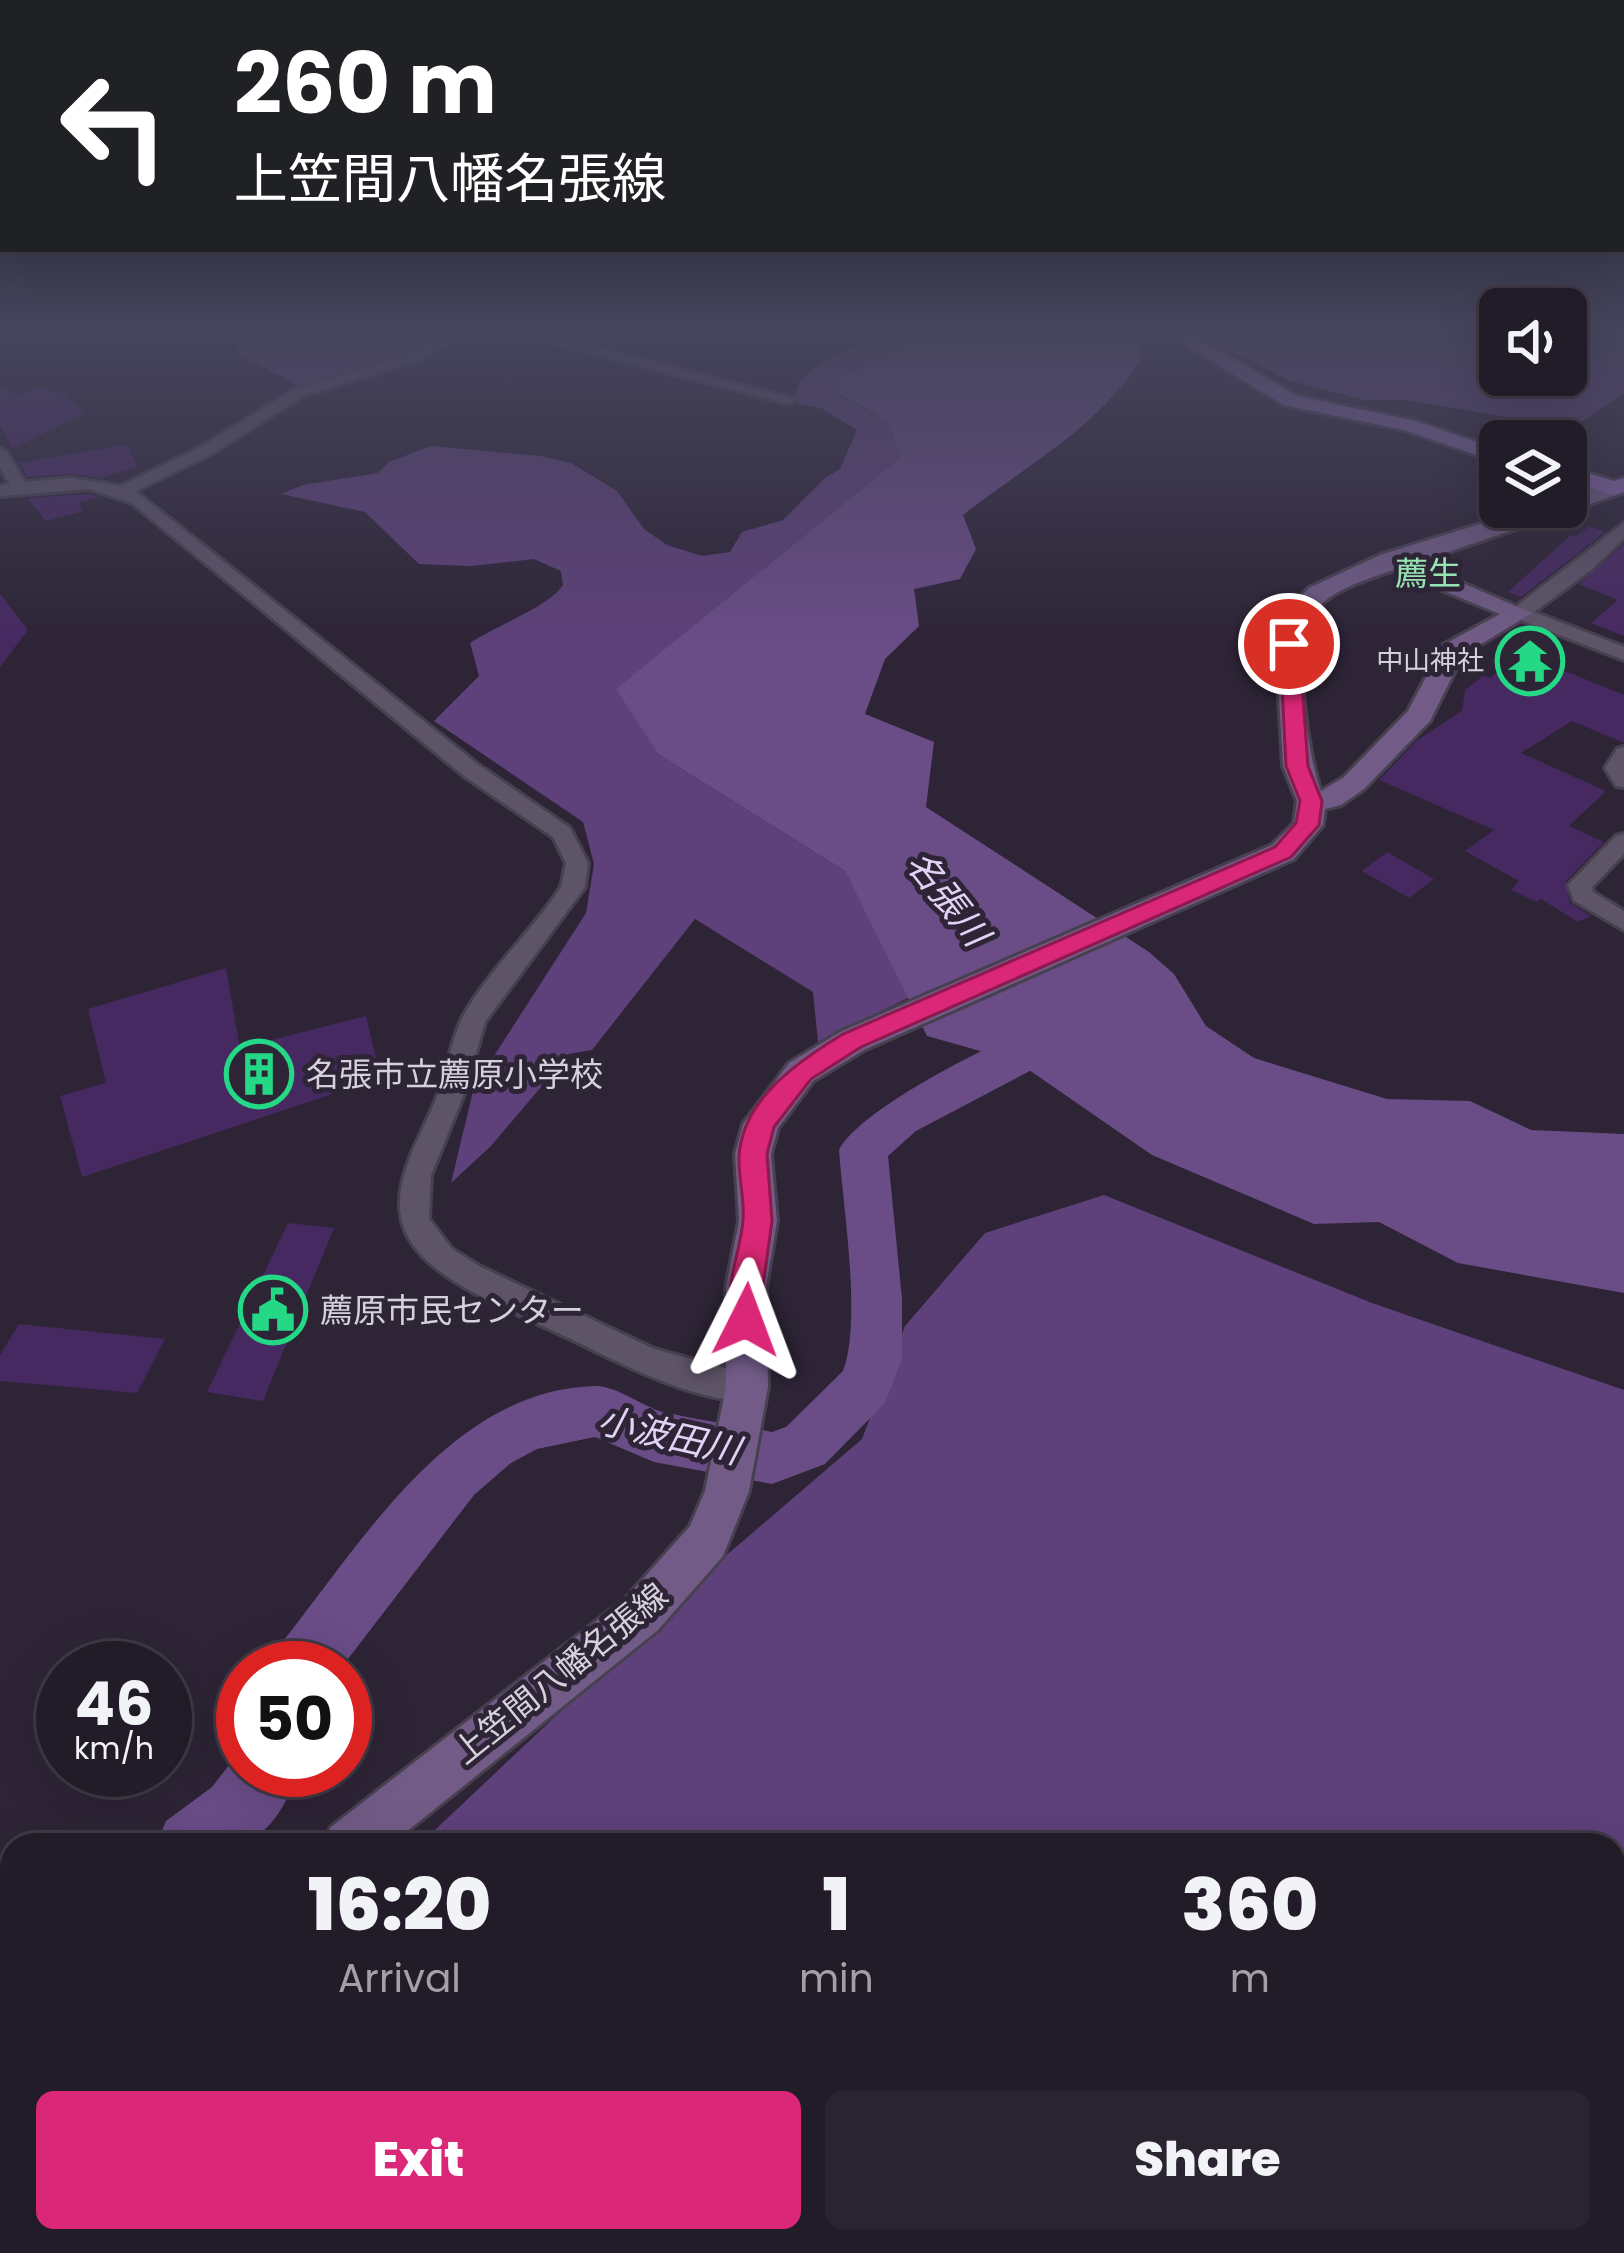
<!DOCTYPE html>
<html lang="en">
<head>
<meta charset="utf-8">
<style>
	:root { --surface:#221b28; --page:#2a2430; --text:#f1f3f6; --muted:#a2a1a8; --line:#3f3945; --accent:#db2777 }
	body { margin:0; font-family:Poppins,"Noto Sans JP",sans-serif; background:var(--page); color:var(--text); height:100vh; display:flex; flex-direction:column; font-size:45px; white-space:nowrap }
	* { box-sizing:border-box; margin:0 }
	p { font-size:39px; color:var(--muted) }
	.icon { flex:none; width:66px; height:66px; fill:none; stroke:currentColor; stroke-width:2; stroke-linecap:round; stroke-linejoin:round }
	.map { position:relative; flex:1; overflow:hidden }
	.side { position:absolute; left:0px; top:1833px; width:1626px; height:420px; display:flex; flex-direction:column; background:var(--surface); border-radius:36px 36px 0 0; box-shadow:0 12px 48px #0002,0 0 0 3px var(--line) }
	.side>* { flex:none }
	.guide { position:absolute; left:0px; top:0px; width:1626px; height:252px; box-shadow:0 12px 48px #0002,0 0 0 3px var(--line); background:#202124; color:#fff; overflow:hidden }
	.controls { position:absolute; left:1479px; top:288px; display:grid; gap:24px }
	.controls a { display:grid; place-items:center; width:108px; height:108px; border-radius:18px; background:var(--surface); box-shadow:0 12px 48px #0002,0 0 0 3px var(--line); font-size:60px }
	.speed { position:absolute; left:36px; top:1641px; display:flex; gap:24px; font-size:60px; font-weight:700; text-align:center }
	.speed>* { display:grid; place-content:center; width:156px; height:156px; border-radius:50%; background:var(--surface); box-shadow:0 12px 48px #0002,0 0 0 3px var(--line); line-height:1 }
	.speed small { font-size:30px; font-weight:400 }
	.speed .limit { border:18px solid #d22; background:#fff; color:#111 }
	.pin { position:absolute; display:grid; place-items:center; width:102px; height:102px; color:#fff; margin:-51px; border:6px solid #fff; border-radius:50%; box-shadow:0 3px 12px #0007 }
	.me { position:absolute; width:132px; margin:-66px; rotate:3deg; stroke-linejoin:round; filter:drop-shadow(0 0 9px #0008) }
	.turn { display:flex; align-items:center; gap:42px; height:252px; padding:0 36px; font-size:54px }
	.turn .icon { width:156px; height:156px; stroke-width:2.5 }
	.turn b { display:block; font-size:84px; line-height:102px }
	.eta { display:flex; justify-content:space-evenly; align-items:center; height:204px; text-align:center }
	.eta b { font-size:72px; font-weight:800; line-height:84px }
	.button { display:flex; gap:24px; margin-top:auto; padding:24px 36px }
	.button a { flex:1; height:138px; border-radius:18px; background:var(--accent); color:#fff; font-size:48px; font-weight:800; line-height:138px; text-align:center }
	.button a+a { background:var(--page); color:var(--text) }
	.map>svg:first-child { display:block }
</style>
</head>
<body>
<div class="map">
<svg width="1624" height="2253" viewBox="0 0 1624 2253">
	<rect width="100%" height="100%" fill="#2d2436"/>
	<g fill="#5e407a">
		<polygon points="233,331 465,331 369,377 297,385 240,355"/>
		<path d="M892 331H954L840 395 888 422 901 457 617 689 658 754 845 871 910 997 818 1042 813 992 695 919 592 1050 569 1054 491 1146 451 1183 474 1087 586 913 594 864 583 822 434 721 479 676 470 643C495 626 550 606 563 585L561 571 534 559 471 566 419 564 365 512 281 494 303 485 378 473 389 462 431 446 540 456 571 463 617 491 644 529 667 545 702 556 730 552 742 532 783 520 825 478 840 469 857 430 821 408 794 403C795 361 860 349 892 331Z"/>
		<polygon points="1194,331 1500,331 1500,375 1566,375 1566,331 1624,331 1624,393 1573,428 1406,400 1365,400 1287,380 1246,357 1206,343"/>
		<polygon points="1104,1195 1372,1303 1624,1390 1624,2253 0,2253 0,2131 12,2124 12,2241 1614,2241 1614,1845 419,1845 722,1559 862,1439 905,1326 985,1233"/>
	</g>
	<path fill="#6a4c87" d="M954 331H1133L1144 353C1105 424 1025 466 963 515L976 549 960 579 914 589 919 626 885 659 865 714 934 742 926 807 1149 952 1174 974 1206 1026 1254 1058 1387 1099 1470 1101 1531 1130 1624 1134V1293L1458 1263 1379 1222 1314 1224 1152 1155 1016 1061 927 1036 845 871 658 754 616 689 901 457 888 422 840 394 841 377Z"/>
	<g fill="none" stroke-linecap="round" stroke-linejoin="round">
		<g fill="#6a4c87" fill-rule="evenodd">
			<path d="M1061 1018 1077 1022 1084 1034 1077 1046 916 1131 888 1156 902 1299V1359L885 1403 825 1464 772 1484 654 1462 595 1437 537 1449 511 1463 474 1495 341 1668H269L279 1646C361 1545 449 1390 595 1386 618 1386 641 1406 663 1412 699 1420 736 1425 772 1432L786 1427 843 1371C862 1322 843 1206 839 1150 862 1106 1010 1033 1061 1018Z"/>
			<path d="M243 1747V1770H300C264 1859 240 1845 156 1845L166 1821 212 1787Z"/>
			<polygon points="12,1875 12,1945 0,1946 0,1876"/>
		</g>
	</g>
	<g fill="#472962">
		<polygon points="39,387 65,395 85,413 13,449 0,425 0,388 18,395"/>
		<polygon points="127,445 138,467 101,478 71,474 27,477 19,463"/>
		<polygon points="88,494 99,497 78,503 83,511 46,521 27,498"/>
		<polygon points="1589,526 1605,532 1521,597 1508,592 1571,535 1577,536"/>
		<polygon points="1624,544 1624,636 1591,623 1618,600 1579,584"/>
		<polygon points="0,594 28,630 0,667"/>
		<polygon points="1521,653 1624,695 1624,743 1572,721 1521,753 1606,791 1569,826 1604,842 1565,882 1570,903 1591,916 1578,922 1541,899 1537,902 1511,890 1519,881 1465,851 1494,830 1379,780 1416,741 1462,711 1465,690 1484,675 1490,678"/>
		<polygon points="1387,852 1434,879 1409,898 1362,871"/>
		<polygon points="226,968 240,1048 366,1016 381,1078 82,1177 60,1096 106,1083 88,1009"/>
		<polygon points="288,1223 334,1228 263,1401 207,1392"/>
		<polygon points="19,1324 165,1339 137,1393 0,1381 0,1355"/>
	</g>
	<g fill="none" stroke-linecap="round" stroke-linejoin="round">
		<defs>
			<g id="minor">
				<path d="M452 331H470L417 361 303 396 213 453 135 491 480 766 570 828 588 863 585 887 485 1022 466 1089 431 1175 429 1219 452 1249 481 1267 654 1349 758 1377 763 1387 758 1397C717 1412 624 1365 585 1346 538 1322 450 1290 418 1251 374 1200 422 1140 440 1089 449 1063 452 1035 466 1011 493 966 533 930 561 887L566 863 553 837 464 776 132 503 89 489 0 496V486L10 484 0 468V449L6 451 25 482 71 478 121 486 201 447 293 390 407 355Z"/>
				<polygon points="506,331 531,331 797,399 789,404"/>
				<polygon points="1624,523 1624,538 1592,569 1534,612 1624,647 1624,660 1513,617 1513,609"/>
				<polygon points="1624,747 1624,787 1616,786 1605,768 1617,749"/>
				<polygon points="1624,834 1624,854 1592,887 1593,892 1624,911 1624,930 1574,901 1568,885 1616,836"/>
			</g>
			<g id="secondary">
				<path d="M1614 481 1624 486 1622 493 1416 563 1532 613 1463 655 1430 721 1364 789 1341 805 1325 809 1323 825 1294 859 864 1050 813 1081 778 1128 771 1154 777 1221 766 1287 768 1387 749 1491 723 1556 658 1630 390 1845H323L331 1827 626 1598 690 1526 705 1491 726 1387V1287L739 1221 735 1154 743 1124 789 1063 840 1032 1272 845 1294 823 1297 801 1283 766 1276 644 1285 613 1309 588 1380 555 1535 507H1566V497ZM1393 570 1500 614 1443 645 1408 711 1344 777 1321 791C1309 761 1290 640 1311 615 1331 589 1363 581 1393 570Z"/>
				<polygon points="12,2035 12,2091 0,2094 0,2038"/>
			</g>
			<g id="primary">
				<polygon points="1163,331 1186,331 1297,396 1416,421 1500,450 1500,463 1404,430 1284,405"/>
				<polygon points="1566,466 1614,481 1624,478 1624,492 1614,495 1566,480"/>
			</g>
		</defs>
		<use href="#minor" stroke="#47404f" stroke-width="6"/>
		<use href="#secondary" stroke="#47404f" stroke-width="6"/>
		<use href="#primary" stroke="#47404f" stroke-width="6"/>
		<use href="#minor" fill="#5e5468" fill-rule="evenodd"/>
		<use href="#secondary" fill="#725c87" fill-rule="evenodd"/>
		<use href="#primary" fill="#8765a6" fill-rule="evenodd"/>
	</g>
	<linearGradient id="sky" x2="0" y2="1"><stop stop-color="#19141e"/><stop offset="0.51" stop-color="#46455d"/><stop offset="1" stop-color="#46455d" stop-opacity="0"/></linearGradient>
	<rect width="1624" height="647" fill="url(#sky)"/>
	<path fill="#db2777" stroke="#8e194d" stroke-width="3" d="M1289 638 1299 644 1308 766 1322 801 1319 825 1291 857 861 1047 811 1079 774 1127 767 1154 772 1221 757 1329 746 1333 735 1329C719 1296 741 1254 743 1220 745 1199 738 1177 739 1156 743 1098 799 1061 843 1034L1275 847 1296 823 1300 801 1286 766 1280 644Z"/>
	<defs>
		<symbol id="temple-ring" viewBox="-11 -11 22 22"><circle r="9.5" fill="#2d2436" stroke="#24d886" stroke-width="1.5"/><path d="M0-6L5-2H3V0L6.5 2.5H4V6H1.5V3h-3V6H-4V2.5H-6.5L-3 0V-2H-5Z" fill="#24d886"/></symbol>
		<symbol id="building-ring" viewBox="-11 -11 22 22"><circle r="9.5" fill="#2d2436" stroke="#24d886" stroke-width="1.5"/><path d="M-4-6H4V6H1V3H-1V6H-4ZM-2.5-4.3h1.7v1.8h-1.7ZM.8-4.3h1.7v1.8H.8ZM-2.5-1h1.7V.8h-1.7ZM.8-1h1.7V.8H.8Z" fill="#24d886"/></symbol>
		<symbol id="civic-ring" viewBox="-11 -11 22 22"><circle r="9.5" fill="#2d2436" stroke="#24d886" stroke-width="1.5"/><path d="M-.6-6.5H3V-4.5H.6V-3L4-1V1h2V6H-6V1h2V-1L-.6-3ZM-1.2 2.5V6h2.4V2.5Z" fill="#24d886"/></symbol>
	</defs>
	<g fill-rule="evenodd">
		<use href="#temple-ring" x="1492" y="623" width="76" height="76"/>
		<use href="#building-ring" x="221" y="1036" width="76" height="76"/>
		<use href="#civic-ring" x="235" y="1272" width="76" height="76"/>
	</g>
	<g text-anchor="middle" stroke-width="10" stroke-linejoin="round" paint-order="stroke">
		<g font-size="27" fill="#d6d0dc" stroke="#2d2436" text-anchor="end">
			<text x="1484" y="670">中山神社</text>
		</g>
		<g font-size="33" fill="#97e3b4" stroke="#2d2436">
			<text x="1428" y="585">薦生</text>
		</g>
		<g font-size="33" fill="#d6d0dc" stroke="#2d2436" text-anchor="start">
			<text x="306" y="1086">名張市立薦原小学校</text>
			<text x="320" y="1322">薦原市民センター</text>
		</g>
		<g font-size="33" fill="#d6d0dc" stroke="#2d2436">
			<text transform="translate(560 1673) rotate(-39)" y="12">上笠間八幡名張線</text>
		</g>
		<g font-size="36" font-style="italic" fill="#e3d2f6" stroke="#2d2436">
			<text transform="translate(948 898) rotate(52)" y="13">名張川</text>
			<text transform="translate(669 1435) rotate(13)" y="13">小波田川</text>
		</g>
	</g>
</svg>
<div class="controls">
<a><svg class="icon" aria-label="sound" viewBox="0 0 24 24"><path d="M4 9h4l5-4v14l-5-4H4zM17 9q2 3 0 6"/></svg></a>
<a><svg class="icon" aria-label="layers" viewBox="0 0 24 24"><path d="M12 4l9 5-9 5-9-5zM3 14l9 5 9-5"/></svg></a>
</div>
<div class="speed"><div>46<small>km/h</small></div><div class="limit">50</div></div>
<div class="pin" style="left:1289px;top:644px;background:#d93025"><svg class="icon" aria-label="arrive" viewBox="0 0 24 24"><path d="M6 21V4h12l-3 4 3 4H6"/></svg></div>
<svg class="me" style="left:746px;top:1320px" viewBox="-20 -20 40 40"><path d="M0-17L14 15 0 8-14 15z" fill="#db2777" stroke="#fff" stroke-width="4"/></svg>
<div class="guide">
<div class="turn"><svg class="icon" aria-label="left" viewBox="0 0 24 24"><path d="M17 20v-9H6M10 6l-5 5 5 5"/></svg><div><b>260 m</b>上笠間八幡名張線</div></div>
</div>
<section class="side">
<div class="eta">
<div><b>16:20</b><p>Arrival</p></div>
<div><b>1</b><p>min</p></div>
<div><b>360</b><p>m</p></div>
</div>
<div class="button"><a>Exit</a><a>Share</a></div>
</section>
</div>
</body>
</html>
